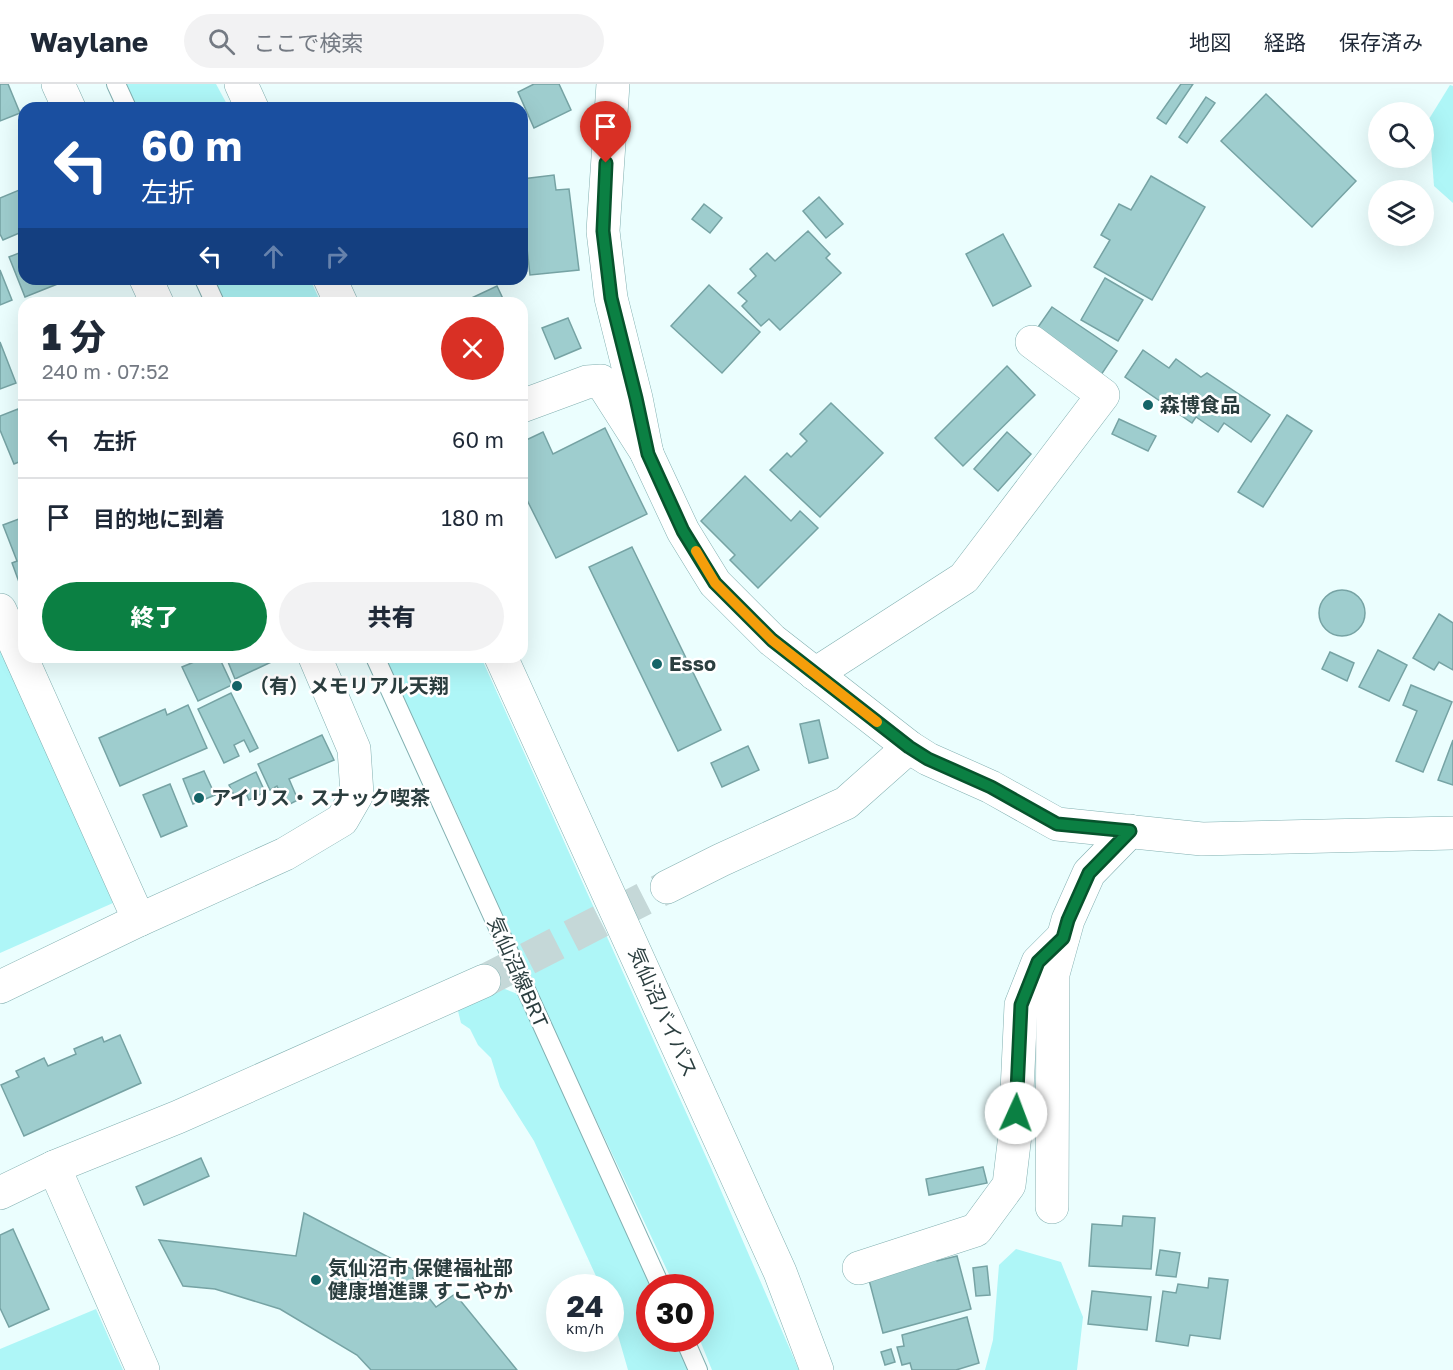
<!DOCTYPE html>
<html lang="ja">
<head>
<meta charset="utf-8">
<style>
	:root { --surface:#fff; --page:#f2f2f3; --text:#1f2937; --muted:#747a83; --line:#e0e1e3; --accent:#0b8043 }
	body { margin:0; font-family:"Golos Text","Noto Sans JP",sans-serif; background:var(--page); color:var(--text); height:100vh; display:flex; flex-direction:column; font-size:22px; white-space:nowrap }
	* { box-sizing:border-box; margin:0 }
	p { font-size:20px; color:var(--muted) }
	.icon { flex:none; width:33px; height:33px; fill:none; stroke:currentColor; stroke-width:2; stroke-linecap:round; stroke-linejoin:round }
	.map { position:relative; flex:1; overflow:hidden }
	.sheet { position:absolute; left:18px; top:213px; width:510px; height:366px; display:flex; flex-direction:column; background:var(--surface); border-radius:18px; box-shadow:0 6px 24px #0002 }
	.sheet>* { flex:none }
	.top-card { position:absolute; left:18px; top:18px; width:510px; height:183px; border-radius:18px; box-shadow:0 6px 24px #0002; background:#1a4fa0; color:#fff; overflow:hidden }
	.tools { position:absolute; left:1368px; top:18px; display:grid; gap:12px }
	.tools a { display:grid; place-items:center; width:66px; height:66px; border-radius:50%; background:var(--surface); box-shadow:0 6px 24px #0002; font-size:30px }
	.speed { position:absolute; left:546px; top:1190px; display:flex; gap:12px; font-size:30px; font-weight:700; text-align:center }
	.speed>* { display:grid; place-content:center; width:78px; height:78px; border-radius:50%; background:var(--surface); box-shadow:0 6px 24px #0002; line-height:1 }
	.speed small { font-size:15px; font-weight:400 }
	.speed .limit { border:9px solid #d22; background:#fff; color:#111 }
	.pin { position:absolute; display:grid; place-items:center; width:51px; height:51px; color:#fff; margin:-62px -26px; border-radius:50% 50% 50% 0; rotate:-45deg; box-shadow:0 0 6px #0007 }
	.pin .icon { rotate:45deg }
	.me { position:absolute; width:66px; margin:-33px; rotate:2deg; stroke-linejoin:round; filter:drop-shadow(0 0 4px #0008) }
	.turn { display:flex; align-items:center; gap:21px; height:126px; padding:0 24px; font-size:27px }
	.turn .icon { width:78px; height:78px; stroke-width:2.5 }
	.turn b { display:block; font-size:42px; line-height:51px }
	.lanes { display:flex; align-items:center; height:57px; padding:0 24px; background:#0003; justify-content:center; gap:30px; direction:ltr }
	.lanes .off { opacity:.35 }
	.round { display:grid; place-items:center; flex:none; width:63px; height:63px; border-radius:32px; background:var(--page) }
	.summary { display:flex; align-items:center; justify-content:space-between; height:102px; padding:0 24px }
	h1 { font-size:36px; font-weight:800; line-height:45px }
	.button { display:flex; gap:12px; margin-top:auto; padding:12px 24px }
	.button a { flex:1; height:69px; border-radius:36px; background:var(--accent); color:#fff; font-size:24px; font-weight:800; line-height:69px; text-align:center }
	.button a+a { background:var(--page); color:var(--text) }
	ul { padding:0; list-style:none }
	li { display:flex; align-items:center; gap:18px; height:78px; padding:0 24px; border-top:2px solid var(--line) }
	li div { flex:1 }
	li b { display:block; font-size:22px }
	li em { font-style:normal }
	header { display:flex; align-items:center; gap:36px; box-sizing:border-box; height:84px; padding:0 30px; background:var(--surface); border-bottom:2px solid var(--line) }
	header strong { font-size:28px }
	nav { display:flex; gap:33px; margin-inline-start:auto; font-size:21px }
	.search { width:420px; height:54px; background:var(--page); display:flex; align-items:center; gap:15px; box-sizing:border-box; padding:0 21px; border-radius:33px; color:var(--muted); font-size:22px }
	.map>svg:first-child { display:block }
</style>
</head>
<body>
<header>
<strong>Waylane</strong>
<div class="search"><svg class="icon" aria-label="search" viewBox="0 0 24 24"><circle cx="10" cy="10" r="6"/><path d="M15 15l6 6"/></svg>ここで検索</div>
<nav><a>地図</a><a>経路</a><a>保存済み</a></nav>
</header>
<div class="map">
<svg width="1453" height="1286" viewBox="0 0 1453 1286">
	<rect width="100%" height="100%" fill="#ebfefe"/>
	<g fill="#aef6f7">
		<polygon points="125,0 216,0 229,24 135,24"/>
		<polygon points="1450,1 1453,2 1453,119 1434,102 1429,35"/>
		<polygon points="210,195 310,195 321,219 221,219"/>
		<polygon points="0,561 113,819 0,869"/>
		<polygon points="384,573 481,573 712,1086 799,1286 712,1286 699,1254 700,1254 700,1203 675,1203 533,902 456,727"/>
		<polygon points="495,901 520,911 654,1203 650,1203 650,1254 676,1254 689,1286 628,1286 611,1227 610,1203 601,1203 534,1057 500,1003 491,974 478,961 470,945 461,939 457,923"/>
		<polygon points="1016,1165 1061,1178 1083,1233 1077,1286 985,1286 993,1256 999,1181"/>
		<polygon points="96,1225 123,1286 0,1286 0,1265"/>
	</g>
	<g fill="#9ecdce" stroke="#76a3a4" stroke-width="1.5">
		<polygon points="0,0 8,0 20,29 0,37"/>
		<polygon points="534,0 559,0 571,26 534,44 518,8"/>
		<polygon points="1181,0 1193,0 1166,40 1157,34"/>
		<polygon points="1266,10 1356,97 1312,143 1221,57"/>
		<polygon points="1206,13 1215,19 1187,59 1179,53"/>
		<polygon points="554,91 556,106 569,105 579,186 530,191 522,120 522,95"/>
		<polygon points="1151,92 1205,123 1152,216 1094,183 1110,156 1101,151 1119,120 1131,126"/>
		<polygon points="24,104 24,147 3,156 0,150 0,114"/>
		<polygon points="819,113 843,140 826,154 803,127"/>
		<polygon points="704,120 722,134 710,149 692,135"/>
		<polygon points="808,147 830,170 826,174 841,189 780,246 769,235 761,242 742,222 747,217 738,209 756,192 750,185 767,169 775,177"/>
		<polygon points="1003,150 1031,202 993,222 966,170"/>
		<polygon points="24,167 24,195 70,195 25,213 9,173"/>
		<polygon points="0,186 12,216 0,221"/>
		<polygon points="1105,194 1143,216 1118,257 1081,236"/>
		<polygon points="709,201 760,248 722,289 671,242"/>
		<polygon points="497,202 505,219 461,219"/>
		<polygon points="1052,223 1117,267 1101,291 1036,246"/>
		<polygon points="568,234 581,264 555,275 542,244"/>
		<polygon points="0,258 16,299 0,305"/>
		<polygon points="1143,266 1169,284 1176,275 1201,293 1207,289 1270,331 1251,358 1224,339 1218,348 1196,333 1192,339 1125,293"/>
		<polygon points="1007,282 1035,311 963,382 935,354"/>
		<polygon points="831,319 883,369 820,433 770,386 787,369 791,373 807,357 800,350"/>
		<polygon points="18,325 20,330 24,328 24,376 14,380 0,346 0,332"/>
		<polygon points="1287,331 1312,347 1263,423 1238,408"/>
		<polygon points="1119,335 1156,352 1148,367 1112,350"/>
		<polygon points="605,344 647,430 556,474 522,406 522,358 543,348 553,370"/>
		<polygon points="1007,348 1031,370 998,407 974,385"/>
		<polygon points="745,392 791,437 800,427 818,444 758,504 730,476 735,471 701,437"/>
		<polygon points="24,433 24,496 19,498 12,479 17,477 3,441"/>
		<polygon points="632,463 721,646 678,667 589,483"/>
		<circle cx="1342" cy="529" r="23"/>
		<polygon points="1439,530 1453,539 1453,586 1439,578 1434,586 1413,574"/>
		<polygon points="1378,566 1407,581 1389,617 1359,603"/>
		<polygon points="1330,568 1354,579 1347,597 1322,585"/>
		<polygon points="206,573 219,573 232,601 198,617 182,583"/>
		<polygon points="226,573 282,573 235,595"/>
		<polygon points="1411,601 1452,618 1423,688 1396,677 1417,627 1403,621"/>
		<polygon points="231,609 258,664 250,668 244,656 234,661 239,672 224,679 198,625"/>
		<polygon points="188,621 207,664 120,702 99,654 165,625 167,631"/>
		<polygon points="819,636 828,674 809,679 800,640"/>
		<polygon points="322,651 334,676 289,695 298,716 286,722 277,702 270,706 258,680"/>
		<polygon points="1453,656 1453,701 1438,696"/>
		<polygon points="748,662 759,686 722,703 711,679"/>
		<polygon points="204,687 215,711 193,720 183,695"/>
		<polygon points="256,688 265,708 249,716 245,707 234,711 229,701"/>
		<polygon points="170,700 187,742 161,753 143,711"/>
		<polygon points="120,951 141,999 24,1052 1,1001 19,993 16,987 44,974 48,982 76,970 74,965 102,953 104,958"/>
		<polygon points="201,1074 209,1092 144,1121 136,1103"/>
		<polygon points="983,1083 987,1099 929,1111 926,1095"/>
		<polygon points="304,1129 417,1188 413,1194 436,1223 455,1210 517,1286 371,1286 357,1271 280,1225 215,1205 183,1202 159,1156 296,1172"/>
		<polygon points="1123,1132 1155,1134 1151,1185 1089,1182 1092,1140 1122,1142"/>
		<polygon points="13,1145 49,1225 9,1243 0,1224 0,1151"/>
		<polygon points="1160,1166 1180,1169 1176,1193 1156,1191"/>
		<polygon points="932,1169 937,1177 957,1172 971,1225 883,1249 869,1196"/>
		<polygon points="987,1182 990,1211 976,1212 973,1184"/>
		<polygon points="1209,1194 1228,1196 1220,1255 1190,1251 1188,1262 1156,1257 1163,1207 1176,1209 1178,1200 1208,1204"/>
		<polygon points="1092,1207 1151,1213 1147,1246 1088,1240"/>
		<polygon points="967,1233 979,1279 956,1286 912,1286 910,1279 902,1281 897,1263 904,1262 902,1251"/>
		<polygon points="891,1265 895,1278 885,1281 881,1268"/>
	</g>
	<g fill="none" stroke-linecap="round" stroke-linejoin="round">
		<polyline stroke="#c5d8d8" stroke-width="33" stroke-dasharray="33 16" stroke-linecap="butt" points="484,897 667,803"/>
		<defs>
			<g id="lane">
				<polyline points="116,0 127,24"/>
				<polyline points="204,195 215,219"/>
				<polyline points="375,573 661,1203"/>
				<polyline points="684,1254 698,1286"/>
			</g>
			<g id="street">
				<polyline points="58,0 69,24"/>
				<polyline points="146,195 157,219"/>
				<polyline points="522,322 587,298 601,297 647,369"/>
				<polyline points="0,526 139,836"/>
				<polyline points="815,590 964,494 1103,311 1032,258"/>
				<polyline points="667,803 721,776 846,719 909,663"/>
				<polyline points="0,903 139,836 285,770 342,736 357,710 354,665 315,573"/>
				<polyline points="54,1083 143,1286"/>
				<polyline points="0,1109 54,1083 178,1033 484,897"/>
				<polyline points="1052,1123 1053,890 1068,836 1089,789 1130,747"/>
				<polyline points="859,1184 976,1146 1009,1101 1015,1051 1021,921 1038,878 1063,853"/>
			</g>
			<polyline id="secondary" points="613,0 603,147 611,214 636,314 647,370 683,447 715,499 772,556 909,663 928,675 991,703 1057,740 1202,755 1453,749"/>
			<g id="highway">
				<polyline points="241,0 252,24"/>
				<polyline points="330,195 341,219"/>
				<polyline points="501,573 780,1188 817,1286"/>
			</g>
		</defs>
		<use href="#lane" stroke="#82b0b1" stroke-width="20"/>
		<use href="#street" stroke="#82b0b1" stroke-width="34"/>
		<use href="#secondary" stroke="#82b0b1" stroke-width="34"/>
		<use href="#highway" stroke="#82b0b1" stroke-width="34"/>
		<use href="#lane" stroke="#fff" stroke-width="18"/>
		<use href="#street" stroke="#fff" stroke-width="33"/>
		<use href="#secondary" stroke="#fff" stroke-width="33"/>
		<use href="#highway" stroke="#fff" stroke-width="33"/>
	</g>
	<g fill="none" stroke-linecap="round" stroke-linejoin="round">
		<defs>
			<polyline id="route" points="606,79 603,147 611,214 636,314 648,370 683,447 715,499 772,556 909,663 928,675 991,703 1057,740 1130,747 1089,789 1068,836 1063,854 1038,878 1021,921 1016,1029"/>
		</defs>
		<use href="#route" stroke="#07532c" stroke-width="15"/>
		<use href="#route" stroke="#0b8043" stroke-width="10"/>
		<polyline stroke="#f59e0b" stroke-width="10" points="696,467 715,499 772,556 877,638"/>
	</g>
	<g fill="#156467" stroke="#fff" stroke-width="2">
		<circle cx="1148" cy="321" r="6"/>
		<circle cx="657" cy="580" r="6"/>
		<circle cx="237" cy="602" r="6"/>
		<circle cx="199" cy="714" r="6"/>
		<circle cx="316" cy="1196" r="6"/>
	</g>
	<g text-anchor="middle" stroke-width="5" stroke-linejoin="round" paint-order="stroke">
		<g font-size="20" font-weight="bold" fill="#2b3e3f" stroke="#fff" text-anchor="start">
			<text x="1160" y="328">森博食品</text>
			<text x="669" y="587">Esso</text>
			<text x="249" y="609">（有）メモリアル天翔</text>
			<text x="211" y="721">アイリス・スナック喫茶</text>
			<text x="328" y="1191">気仙沼市 保健福祉部<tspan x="328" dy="23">健康増進課 すこやか</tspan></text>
		</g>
		<g font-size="20" fill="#2b3e3f" stroke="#fff">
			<text transform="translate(518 888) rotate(66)" y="7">気仙沼線BRT</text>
			<text transform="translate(663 928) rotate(66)" y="7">気仙沼バイパス</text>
		</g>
	</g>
</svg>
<div class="tools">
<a><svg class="icon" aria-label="search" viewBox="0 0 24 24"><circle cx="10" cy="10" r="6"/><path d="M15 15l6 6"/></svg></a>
<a><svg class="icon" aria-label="layers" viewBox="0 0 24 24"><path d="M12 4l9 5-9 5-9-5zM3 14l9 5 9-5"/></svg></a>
</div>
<div class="speed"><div>24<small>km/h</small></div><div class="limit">30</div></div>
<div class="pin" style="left:606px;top:79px;background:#d93025"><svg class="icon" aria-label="arrive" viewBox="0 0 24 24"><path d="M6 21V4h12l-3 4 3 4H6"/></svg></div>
<svg class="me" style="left:1016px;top:1029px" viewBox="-20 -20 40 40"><circle r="19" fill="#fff"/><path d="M0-13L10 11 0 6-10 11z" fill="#0b8043"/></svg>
<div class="top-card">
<div class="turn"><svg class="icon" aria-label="left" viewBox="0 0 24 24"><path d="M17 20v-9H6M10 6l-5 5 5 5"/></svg><div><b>60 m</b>左折</div></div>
<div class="lanes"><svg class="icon" aria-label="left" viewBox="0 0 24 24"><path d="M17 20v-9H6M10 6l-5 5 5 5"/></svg><svg class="icon off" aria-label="ahead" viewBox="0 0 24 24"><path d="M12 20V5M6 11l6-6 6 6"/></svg><svg class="icon off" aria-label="right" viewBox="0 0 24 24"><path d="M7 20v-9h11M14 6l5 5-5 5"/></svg></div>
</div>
<section class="sheet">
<div class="summary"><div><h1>1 分</h1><p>240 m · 07:52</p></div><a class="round" style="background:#d93025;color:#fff"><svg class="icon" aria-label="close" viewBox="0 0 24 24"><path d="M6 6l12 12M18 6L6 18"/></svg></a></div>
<ul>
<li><svg class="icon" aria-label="left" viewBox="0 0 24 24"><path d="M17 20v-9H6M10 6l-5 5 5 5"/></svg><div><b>左折</b></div><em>60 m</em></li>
<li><svg class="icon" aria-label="arrive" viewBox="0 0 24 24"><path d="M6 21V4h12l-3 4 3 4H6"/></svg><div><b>目的地に到着</b></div><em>180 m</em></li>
</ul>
<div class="button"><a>終了</a><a>共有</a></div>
</section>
</div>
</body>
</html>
